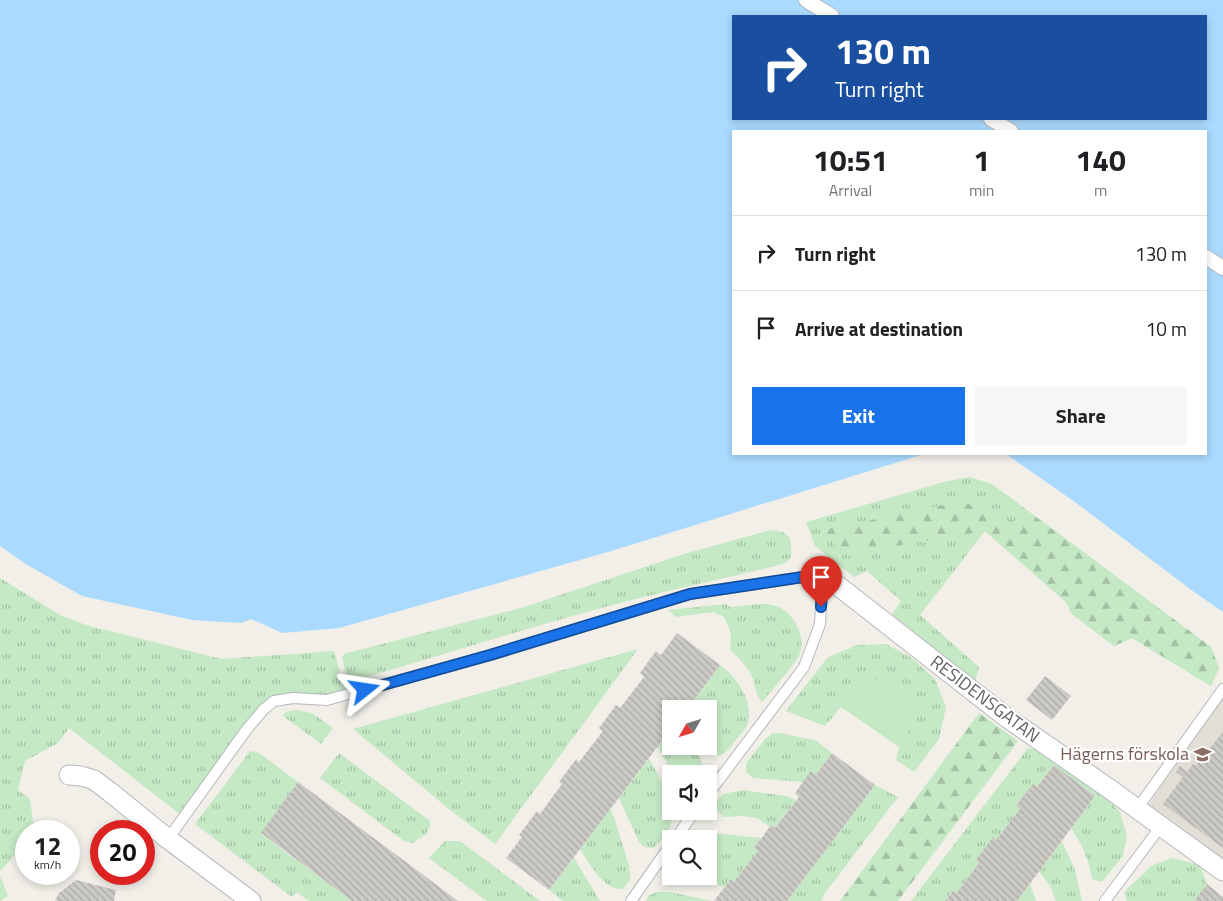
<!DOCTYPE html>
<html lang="en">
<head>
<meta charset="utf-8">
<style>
	:root { --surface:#fff; --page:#f6f6f6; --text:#202124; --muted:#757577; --line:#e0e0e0; --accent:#1a73e8 }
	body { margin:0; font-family:"Titillium Web",sans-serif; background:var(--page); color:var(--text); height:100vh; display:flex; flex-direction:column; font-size:19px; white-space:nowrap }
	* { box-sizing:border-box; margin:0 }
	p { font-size:16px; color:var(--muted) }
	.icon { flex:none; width:28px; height:28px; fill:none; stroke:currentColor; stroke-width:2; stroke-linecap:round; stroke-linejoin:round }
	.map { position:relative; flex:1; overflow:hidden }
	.panel { position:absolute; left:732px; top:130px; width:475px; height:325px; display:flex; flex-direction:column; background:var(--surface); border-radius:0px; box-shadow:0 2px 8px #0003 }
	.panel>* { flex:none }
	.top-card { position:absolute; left:732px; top:15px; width:475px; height:105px; border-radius:0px; box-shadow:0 2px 8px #0003; background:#1a4fa0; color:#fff; overflow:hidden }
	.needle { width:32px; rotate:231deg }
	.buttons { position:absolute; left:662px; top:700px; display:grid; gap:10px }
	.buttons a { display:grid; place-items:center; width:55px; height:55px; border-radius:0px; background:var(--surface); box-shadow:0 2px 8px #0003; font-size:25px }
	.speed { position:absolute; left:15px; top:820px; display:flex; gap:10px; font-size:25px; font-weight:700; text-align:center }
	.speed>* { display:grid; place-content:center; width:65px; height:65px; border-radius:50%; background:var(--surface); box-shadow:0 2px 8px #0003; line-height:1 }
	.speed small { font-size:12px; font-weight:400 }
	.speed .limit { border:8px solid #d22; background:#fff; color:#111 }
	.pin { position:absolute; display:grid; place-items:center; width:42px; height:42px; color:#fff; margin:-51px -21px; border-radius:50% 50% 50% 0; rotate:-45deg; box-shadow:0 0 5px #0007 }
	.pin .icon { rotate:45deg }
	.me { position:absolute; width:55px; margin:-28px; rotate:75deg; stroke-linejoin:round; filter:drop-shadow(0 0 4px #0008) }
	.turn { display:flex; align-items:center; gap:18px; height:105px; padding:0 20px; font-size:22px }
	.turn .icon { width:65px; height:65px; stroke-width:2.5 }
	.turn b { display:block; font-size:35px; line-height:42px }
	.eta { display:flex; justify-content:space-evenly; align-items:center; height:85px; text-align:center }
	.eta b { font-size:30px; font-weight:700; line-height:35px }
	.action { display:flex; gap:10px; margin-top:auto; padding:10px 20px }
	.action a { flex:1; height:58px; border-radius:0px; background:var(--accent); color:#fff; font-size:20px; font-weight:700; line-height:58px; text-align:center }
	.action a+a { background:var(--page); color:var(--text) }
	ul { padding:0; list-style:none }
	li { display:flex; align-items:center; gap:15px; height:75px; padding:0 20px; border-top:1px solid var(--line) }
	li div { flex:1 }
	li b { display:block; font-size:19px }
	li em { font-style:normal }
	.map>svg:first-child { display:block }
</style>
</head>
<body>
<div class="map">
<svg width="1223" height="901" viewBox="0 0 1223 901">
	<defs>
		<pattern id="grass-tufts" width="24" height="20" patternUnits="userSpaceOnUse" patternTransform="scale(1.25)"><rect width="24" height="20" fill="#c5e8c5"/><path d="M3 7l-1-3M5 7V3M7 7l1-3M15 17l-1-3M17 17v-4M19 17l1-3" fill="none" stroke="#a3c0a4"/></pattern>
		<pattern id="forest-firs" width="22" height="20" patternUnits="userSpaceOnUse" patternTransform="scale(1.25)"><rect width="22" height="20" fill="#c5e8c5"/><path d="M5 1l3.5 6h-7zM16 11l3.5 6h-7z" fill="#a3c0a4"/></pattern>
		<pattern id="building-back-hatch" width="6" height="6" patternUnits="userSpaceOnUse" patternTransform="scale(1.25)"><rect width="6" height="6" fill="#cccac5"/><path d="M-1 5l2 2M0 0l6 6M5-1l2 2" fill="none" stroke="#a9a8a4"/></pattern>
	</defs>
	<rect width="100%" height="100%" fill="#f1efe8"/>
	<polygon fill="#e1ded6" points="1223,697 1223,872 1144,811"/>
	<g fill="url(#grass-tufts)">
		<polygon points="970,477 992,484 1211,647 1219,668 1211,686 1132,638 1114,646 1072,614 1066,602 985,531 920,615 979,667 975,682 892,614 901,601 867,571 854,577 815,546 806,522 944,482"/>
		<path d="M771 530 783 532 790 538C791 549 795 558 783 564 716 581 647 594 580 614 504 635 429 659 354 681L346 675 342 657 344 654 521 608 687 553Z"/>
		<polygon points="0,578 60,615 86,625 221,659 334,651 346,694 271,701 181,815 69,728 58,743 25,761 18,790 30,799 34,831 26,831 26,843 0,871"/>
		<path d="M726 604 730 607C757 605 780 596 796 624 801 632 803 643 800 653 798 661 769 694 762 702 755 692 756 690 753 679 750 668 738 658 730 650L731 633 724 617 714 612 676 617 668 610Z"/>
		<polygon points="886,644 912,658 935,679 946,707 939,739 914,772 896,760 899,747 907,736 854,687 841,707 825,726 786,711 827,658 856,645"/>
		<polygon points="638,649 495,844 450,810 353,729"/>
		<path d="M720 665C736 676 756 704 747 725 745 731 739 736 735 741 730 748 727 753 718 756 709 741 709 726 709 709H700L694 699Z"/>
		<polygon points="296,710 312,713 333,728 321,744 283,716 286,712"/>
		<polygon points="671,729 671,746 695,746 702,763 704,774 673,774 658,747"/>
		<polygon points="773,733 780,733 815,740 832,753 816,775 803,782 753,778 746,772 746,763 765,739"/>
		<path d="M1028 748 1041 750 1101 793 1120 812 1127 836 1123 856 1102 882 1092 879C1089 860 1082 844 1071 828L1095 796 1054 765 1037 787 1033 784 1016 805 1020 809 996 840 993 838 976 860 979 863 956 894 952 891 945 901H911Z"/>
		<polygon points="250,751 259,753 298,782 261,834 352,901 309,901 296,892 292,897 195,824"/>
		<polygon points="339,753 430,821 430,827 426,834 413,843 404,841 320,778"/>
		<path d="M649 759C659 775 678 810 669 829 666 835 659 842 654 848L644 847 639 842 619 798Z"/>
		<polygon points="875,785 898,797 825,893 821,901 787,901"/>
		<polygon points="743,790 786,796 796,800 775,828 771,825 770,827 757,818 742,816 724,817 717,810 716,802 723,794"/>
		<path d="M610 809 614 817 629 866 630 880 623 889C604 891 590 864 580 849Z"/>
		<polygon points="714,833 761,838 754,848 758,851 734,882 731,879 725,887 687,879 682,876 709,876 709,839 699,839"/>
		<polygon points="445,841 460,841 540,901 487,901 429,858"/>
		<polygon points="1062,841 1075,870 1082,901 1056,901 1050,886 1039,871"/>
		<polygon points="574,858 600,901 563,901 549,890"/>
		<polygon points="1172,858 1200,865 1207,884 1194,901 1127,901 1124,892 1151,866"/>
		<polygon points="0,876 8,896 0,901"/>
		<polygon points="1030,884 1036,901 1017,901"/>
		<polygon points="656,892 670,892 712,901 646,901 648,896"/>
	</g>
	<g fill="url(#forest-firs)">
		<polygon points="964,501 999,522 1036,517 1211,647 1219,668 1211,686 1132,638 1114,646 1072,614 1066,602 985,531 842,555 823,530"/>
		<polygon points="979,713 1018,741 898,901 840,901"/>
	</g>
	<path fill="#c5e8c5" d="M865 678C889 679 915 696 912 722 911 731 904 740 899 747L841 707 854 687Z"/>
	<path fill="#aadaff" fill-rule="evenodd" d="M0 0H1223V612L1190 589 1075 502 1006 454H1206V131H734V454H924L608 552 339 628 282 633 251 619 241 623 192 620 82 596 24 563 0 546ZM734 16H1206V119H734Z"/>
	<g fill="url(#building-back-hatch)">
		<polygon points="677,633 720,665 687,709 671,709 671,729 549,890 506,858 522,837 519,835 537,811 540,814 562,784 559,782 576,759 579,762 603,731 599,728 616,705 620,708 644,677 640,673 656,651 661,655"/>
		<polygon points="1045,676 1071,696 1052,720 1026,700"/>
		<polygon points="1223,732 1223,848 1163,804 1183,777 1176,772 1180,766 1187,772 1193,764 1196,766"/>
		<polygon points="832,753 875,785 787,901 714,901 731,879 734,882 758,851 754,848 771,825 775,828 799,797 795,793 811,771 816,775"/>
		<polygon points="1054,765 1095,796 1017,901 945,901 953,891 956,894 979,863 976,860 993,837 996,840 1020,809 1016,805 1033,784 1037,787"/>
		<polygon points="298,782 406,862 458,901 352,901 261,833"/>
		<polygon points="76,880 116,890 114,901 55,901 59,893"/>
		<polygon points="1207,884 1223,897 1223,901 1194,901"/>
	</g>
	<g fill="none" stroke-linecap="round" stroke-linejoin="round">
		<defs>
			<g id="service">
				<polyline points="1137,809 1223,689"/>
				<polyline points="168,839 247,729 264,709 274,701 293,698 327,700 491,655 690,594 823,574 820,624 804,667 709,793"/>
				<polyline points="675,839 695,811"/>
				<polyline points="631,901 671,844"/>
				<polyline points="1105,901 1161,826"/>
			</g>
			<g id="pedestrian">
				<polyline points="806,0 832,16"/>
				<polyline points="991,119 1011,131"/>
				<polyline points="1206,257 1223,268"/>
			</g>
			<g id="minor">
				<polyline points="823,574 1006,717 1111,790 1223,871"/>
				<polyline points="69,775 81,776 94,780 110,792 168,839 251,901"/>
			</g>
		</defs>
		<use href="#service" stroke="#b5b8bc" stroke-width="12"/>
		<use href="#pedestrian" stroke="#b5b8bc" stroke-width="16"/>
		<use href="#minor" stroke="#b5b8bc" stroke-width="21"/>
		<use href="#service" stroke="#fff" stroke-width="10"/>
		<use href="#pedestrian" stroke="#fff" stroke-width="14"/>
		<use href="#minor" stroke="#fff" stroke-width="19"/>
	</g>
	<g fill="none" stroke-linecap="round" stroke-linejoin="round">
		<defs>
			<polyline id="route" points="365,690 490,655 690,594 823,574 821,607"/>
		</defs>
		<use href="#route" stroke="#114b97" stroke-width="12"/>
		<use href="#route" stroke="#1a73e8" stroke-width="9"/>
	</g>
	<defs>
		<symbol id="school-bare" viewBox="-9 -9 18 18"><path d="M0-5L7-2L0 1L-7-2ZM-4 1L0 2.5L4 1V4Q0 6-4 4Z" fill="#8d6e63" stroke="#fff" stroke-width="2.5" paint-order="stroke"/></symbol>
	</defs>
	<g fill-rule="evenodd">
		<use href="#school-bare" x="1190" y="742" width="25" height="25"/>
	</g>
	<g text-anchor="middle" stroke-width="4.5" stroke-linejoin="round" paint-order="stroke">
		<g font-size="18" fill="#5f6368" stroke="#fff">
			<text transform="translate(985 699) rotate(37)" y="6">RESIDENSGATAN</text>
		</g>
		<g font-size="18" fill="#785e54" stroke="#fff" text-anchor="end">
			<text x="1189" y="760">Hägerns förskola</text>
		</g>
	</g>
</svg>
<div class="buttons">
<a><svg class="needle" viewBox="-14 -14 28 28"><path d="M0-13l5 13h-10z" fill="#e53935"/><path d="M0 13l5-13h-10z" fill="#757577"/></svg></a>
<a><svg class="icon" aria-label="sound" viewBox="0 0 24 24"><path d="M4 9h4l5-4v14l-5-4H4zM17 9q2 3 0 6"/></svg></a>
<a><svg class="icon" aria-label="search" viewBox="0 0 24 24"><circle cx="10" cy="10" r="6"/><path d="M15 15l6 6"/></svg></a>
</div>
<div class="speed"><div>12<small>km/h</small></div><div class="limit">20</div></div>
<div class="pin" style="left:821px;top:607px;background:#d93025"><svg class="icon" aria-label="arrive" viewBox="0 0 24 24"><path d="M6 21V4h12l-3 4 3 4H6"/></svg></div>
<svg class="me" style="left:365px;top:690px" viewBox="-20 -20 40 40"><path d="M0-17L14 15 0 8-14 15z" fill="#1a73e8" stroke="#fff" stroke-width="4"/></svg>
<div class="top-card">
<div class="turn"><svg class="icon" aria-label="right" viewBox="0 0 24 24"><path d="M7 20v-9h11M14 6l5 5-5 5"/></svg><div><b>130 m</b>Turn right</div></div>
</div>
<section class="panel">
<div class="eta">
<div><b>10:51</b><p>Arrival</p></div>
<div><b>1</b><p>min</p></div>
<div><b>140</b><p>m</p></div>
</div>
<ul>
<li><svg class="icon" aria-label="right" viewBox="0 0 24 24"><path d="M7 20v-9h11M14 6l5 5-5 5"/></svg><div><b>Turn right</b></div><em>130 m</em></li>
<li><svg class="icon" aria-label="arrive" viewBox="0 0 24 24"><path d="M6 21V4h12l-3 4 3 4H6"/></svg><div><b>Arrive at destination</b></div><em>10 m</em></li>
</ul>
<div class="action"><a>Exit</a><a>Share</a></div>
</section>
</div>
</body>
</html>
